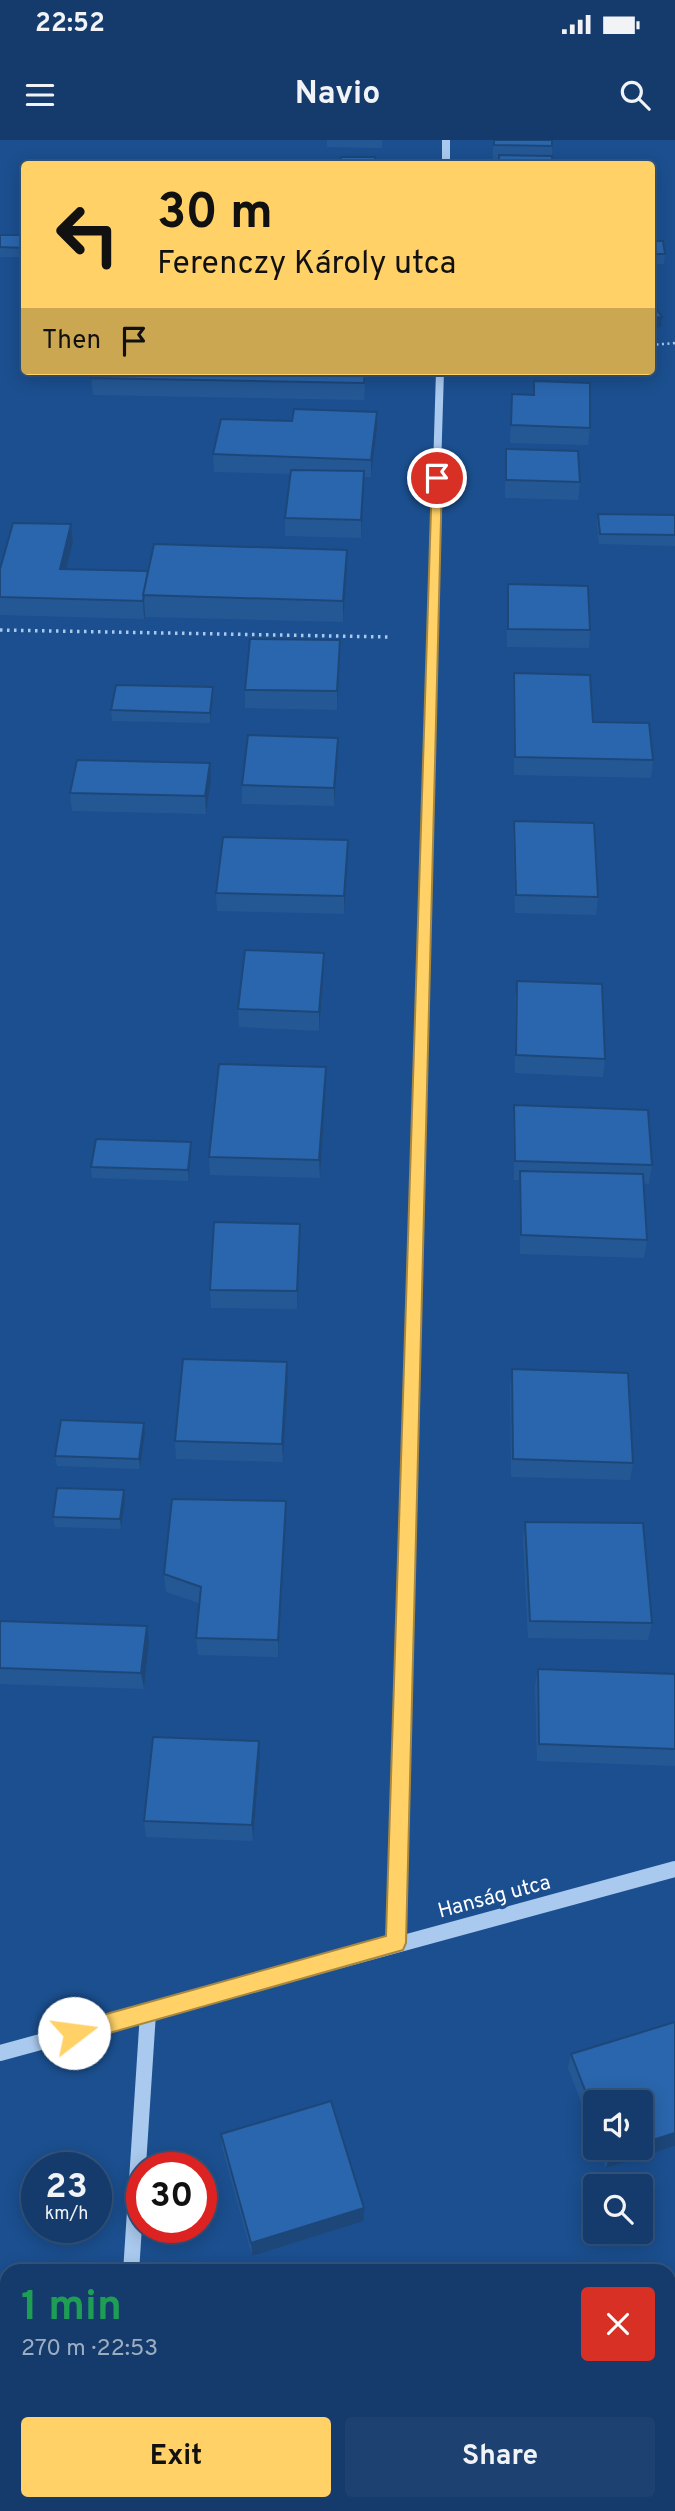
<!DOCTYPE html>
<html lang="en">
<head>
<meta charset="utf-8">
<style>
	:root { --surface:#143b6b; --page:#1d4271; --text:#f1f3f6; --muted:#9dadc1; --line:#33557e; --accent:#ffd166 }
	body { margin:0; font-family:Overpass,sans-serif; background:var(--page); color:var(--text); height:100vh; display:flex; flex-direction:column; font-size:26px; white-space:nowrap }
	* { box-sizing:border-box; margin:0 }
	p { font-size:23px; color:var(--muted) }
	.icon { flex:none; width:38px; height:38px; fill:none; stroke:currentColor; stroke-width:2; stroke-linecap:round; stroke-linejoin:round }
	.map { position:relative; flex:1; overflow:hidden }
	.details { position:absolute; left:0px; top:2124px; width:676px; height:247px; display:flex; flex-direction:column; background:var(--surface); border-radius:21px 21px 0 0; box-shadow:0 4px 18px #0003,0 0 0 2px var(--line) }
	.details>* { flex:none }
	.banner { position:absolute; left:21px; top:21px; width:634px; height:214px; border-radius:7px; box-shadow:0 4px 18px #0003,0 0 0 2px var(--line); background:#ffd166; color:#111; overflow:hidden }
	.buttons { position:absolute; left:583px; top:1950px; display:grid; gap:14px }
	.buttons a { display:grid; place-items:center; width:70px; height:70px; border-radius:7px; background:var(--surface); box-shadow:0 4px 18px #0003,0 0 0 2px var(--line); font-size:35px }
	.speed { position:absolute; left:21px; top:2012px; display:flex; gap:14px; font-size:35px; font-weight:700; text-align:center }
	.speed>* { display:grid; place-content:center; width:91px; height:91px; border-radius:50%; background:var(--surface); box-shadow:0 4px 18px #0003,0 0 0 2px var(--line); line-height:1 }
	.speed small { font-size:18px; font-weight:400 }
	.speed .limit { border:10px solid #d22; background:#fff; color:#111 }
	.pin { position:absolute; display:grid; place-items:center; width:60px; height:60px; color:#fff; margin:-30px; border:4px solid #fff; border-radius:50%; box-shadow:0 2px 7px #0007 }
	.me { position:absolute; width:77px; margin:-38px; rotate:75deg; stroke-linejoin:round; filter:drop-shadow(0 0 5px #0008) }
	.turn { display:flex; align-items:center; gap:24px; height:147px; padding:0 21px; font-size:32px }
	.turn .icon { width:91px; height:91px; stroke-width:2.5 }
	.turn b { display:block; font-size:49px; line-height:60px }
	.then { display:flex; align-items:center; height:66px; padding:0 21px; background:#0003; gap:14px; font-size:26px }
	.round { display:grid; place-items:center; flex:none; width:74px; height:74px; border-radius:7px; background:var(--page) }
	.head { display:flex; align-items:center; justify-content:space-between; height:119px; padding:0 21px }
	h1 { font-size:42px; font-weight:700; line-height:52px; color:#1e9e55 }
	.primary-button { display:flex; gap:14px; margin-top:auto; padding:14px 21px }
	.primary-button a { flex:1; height:80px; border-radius:7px; background:var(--accent); color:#111; font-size:28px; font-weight:700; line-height:80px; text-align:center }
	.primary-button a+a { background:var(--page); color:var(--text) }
	.status { display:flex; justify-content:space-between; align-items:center; height:49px; padding:0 35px; background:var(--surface); direction:ltr }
	.status svg { height:19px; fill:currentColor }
	header { display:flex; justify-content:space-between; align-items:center; height:91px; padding:0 21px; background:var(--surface); font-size:32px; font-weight:700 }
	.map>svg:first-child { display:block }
</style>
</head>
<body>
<div class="status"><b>22:52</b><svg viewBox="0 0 49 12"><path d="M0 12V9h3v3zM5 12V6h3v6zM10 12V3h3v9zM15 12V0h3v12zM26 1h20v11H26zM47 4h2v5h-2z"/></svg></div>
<header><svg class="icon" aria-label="menu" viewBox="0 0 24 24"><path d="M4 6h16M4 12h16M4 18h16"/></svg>Navio<svg class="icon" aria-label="search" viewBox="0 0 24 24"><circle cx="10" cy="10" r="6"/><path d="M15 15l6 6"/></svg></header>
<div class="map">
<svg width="675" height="2371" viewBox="0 0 675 2371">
	<rect width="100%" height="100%" fill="#1b4f8f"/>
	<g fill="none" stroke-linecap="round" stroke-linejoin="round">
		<polyline stroke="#a9c9ee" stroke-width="2.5" stroke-dasharray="2 3.5" stroke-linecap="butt" points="651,205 675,203"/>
		<polyline stroke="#a9c9ee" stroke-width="3.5" stroke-dasharray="2.5 4.5" stroke-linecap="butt" points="0,490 391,497"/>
		<g stroke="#a9c9ee" stroke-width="8">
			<polyline points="446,0 446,24"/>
			<polyline points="435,394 440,231"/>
		</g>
		<polyline stroke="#a9c9ee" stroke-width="10" points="421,898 435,392"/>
		<polyline stroke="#a9c9ee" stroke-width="12" points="403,1544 421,896"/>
		<g stroke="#a9c9ee" stroke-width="16">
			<polyline points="396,1803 403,1542"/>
			<polyline points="0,1913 675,1729"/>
			<polyline points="131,2132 148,1873"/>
			<polyline points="115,2364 115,2371"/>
		</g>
	</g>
	<g fill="#245895">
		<polygon points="327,0 382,0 382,8 327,7"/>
		<polygon points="493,0 552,0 552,24 499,24 499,21 493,21"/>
		<rect x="0" y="95" width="24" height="22"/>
		<polygon points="651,101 665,114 664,124 651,124"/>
		<polygon points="366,231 364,260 93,255 91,238"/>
		<polygon points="534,241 590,288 588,305 510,303 512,254 533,255"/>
		<polygon points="377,272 377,289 371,337 364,337 361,398 285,396 285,378 290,334 214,332 213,314 292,281"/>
		<polygon points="506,309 580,342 578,360 505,358"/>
		<polygon points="598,374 675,375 675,406 599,404 597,384"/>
		<polygon points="71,384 73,402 66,429 148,431 347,410 347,431 343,482 145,477 145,476 144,479 0,475 0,429"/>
		<polygon points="508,444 590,490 589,508 507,507 507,462"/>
		<polygon points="340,518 337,570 245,568 245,550"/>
		<polygon points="514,533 653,620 651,638 514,635 513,551"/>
		<polygon points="213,547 213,558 210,583 112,581 111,570"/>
		<polygon points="338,616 334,666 242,664 242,645"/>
		<polygon points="211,641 206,674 72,671 70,653"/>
		<polygon points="514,681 598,757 596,775 515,773 513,699"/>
		<polygon points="348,719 344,774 217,771 216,753"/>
		<polygon points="324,832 319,891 239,887 238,869"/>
		<polygon points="517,841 605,919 603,937 515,933 515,859"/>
		<polygon points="326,927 326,946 320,1038 210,1035 209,1017"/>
		<polygon points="514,965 652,1025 649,1044 643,1043 647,1100 644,1118 520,1114 519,1040 514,1040 513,984"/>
		<polygon points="191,1002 191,1013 188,1041 92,1038 91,1027"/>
		<polygon points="300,1084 300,1102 297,1169 211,1168 210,1150"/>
		<polygon points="287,1222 288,1240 283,1322 176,1319 175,1301"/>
		<polygon points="512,1229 633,1323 630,1340 511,1337 510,1247"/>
		<polygon points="144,1283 145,1294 140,1329 57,1326 55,1316"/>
		<polygon points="124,1350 125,1361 121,1389 55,1387 53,1377"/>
		<polygon points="286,1378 278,1517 198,1515 196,1498 199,1463 166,1452 164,1434"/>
		<polygon points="525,1382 652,1483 648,1500 528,1498 523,1399"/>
		<polygon points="0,1481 149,1503 144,1549 0,1544"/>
		<polygon points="538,1529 675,1534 675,1626 537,1621 535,1546"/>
		<polygon points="260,1617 253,1701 146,1697 144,1681"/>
		<polygon points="675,1882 675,2006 606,2028 598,2007 640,2007 640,1962 595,1962 595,1998 568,1928 571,1914"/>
		<polygon points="221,1994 364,2068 364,2081 252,2116 222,2007"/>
	</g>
	<g fill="#1d4779">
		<polygon points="662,177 661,187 651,188 651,178"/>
		<polygon points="377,272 377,289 371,337 371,320"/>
		<polygon points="364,331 364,349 361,398 361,380"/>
		<polygon points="71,384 73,402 62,446 60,429"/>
		<polygon points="347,410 347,431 343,482 343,461"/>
		<polygon points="144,458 145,476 144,479 143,461"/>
		<polygon points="340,500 340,518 337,570 337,551"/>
		<polygon points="213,547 213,558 210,583 210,573"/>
		<polygon points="338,598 338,616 334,666 334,648"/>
		<polygon points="210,623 211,641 206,674 205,656"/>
		<polygon points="348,700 348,719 344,774 344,756"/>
		<polygon points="324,813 324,832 319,891 319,872"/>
		<polygon points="326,927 326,946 320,1038 319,1020"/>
		<polygon points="191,1002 191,1013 188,1041 188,1030"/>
		<polygon points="300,1084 300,1102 297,1169 297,1151"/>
		<polygon points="287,1222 288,1240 283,1322 282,1304"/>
		<polygon points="144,1283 145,1294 140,1329 139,1319"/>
		<polygon points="124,1350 125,1361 121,1389 120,1379"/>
		<polygon points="286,1361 286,1378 278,1517 278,1500"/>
		<polygon points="147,1486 149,1503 144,1549 141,1533"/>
		<polygon points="259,1601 260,1617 253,1701 252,1685"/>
		<polygon points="675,1993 675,2006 606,2028 610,2014 631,2007 640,2007 640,2004"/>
		<polygon points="364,2068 364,2081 252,2116 251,2103"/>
		<polygon points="7,2215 7,2263 0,2322 0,2273"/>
	</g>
	<g fill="#2a66ad" stroke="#1d4779" stroke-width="2">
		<polygon points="494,0 552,0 552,6 494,5"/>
		<polygon points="499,15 552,16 552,24 499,24"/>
		<polygon points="341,17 375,17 375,24 340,24"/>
		<polygon points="0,95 24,95 24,108 0,107"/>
		<polygon points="651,101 663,101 665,114 651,114"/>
		<polygon points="651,162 662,177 651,178"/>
		<polygon points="93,231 365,231 364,243 91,238"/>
		<polygon points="534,241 590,243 590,288 511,285 512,254 534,255"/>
		<polygon points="294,269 377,272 371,320 213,314 221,279 292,281"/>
		<polygon points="506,309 578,311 580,342 506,340"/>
		<polygon points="291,330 364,331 361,380 285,378"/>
		<polygon points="598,374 675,375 675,395 600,394"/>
		<polygon points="13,383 71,384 60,429 148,431 143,461 0,457 0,429"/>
		<polygon points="154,404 347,410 343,461 143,455"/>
		<polygon points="508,444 588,446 590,490 508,489"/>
		<polygon points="250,499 340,500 337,551 245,550"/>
		<polygon points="514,533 590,535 593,582 649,583 653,620 515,617"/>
		<polygon points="116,545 213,547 210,573 111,570"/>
		<polygon points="248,595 338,598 334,648 242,645"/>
		<polygon points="77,620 210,623 205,656 70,653"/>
		<polygon points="514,681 594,683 598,757 516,755"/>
		<polygon points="223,697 348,700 344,756 216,753"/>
		<polygon points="245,810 324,813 319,872 238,869"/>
		<polygon points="517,841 602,844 605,919 516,915"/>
		<polygon points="219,924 326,927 319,1020 209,1017"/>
		<polygon points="514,965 648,970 652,1025 515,1021"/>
		<polygon points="96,999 191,1002 188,1030 91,1027"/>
		<polygon points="520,1031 643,1034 647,1100 521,1095"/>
		<polygon points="214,1082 300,1084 297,1151 210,1150"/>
		<polygon points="183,1219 287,1222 282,1304 175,1301"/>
		<polygon points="512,1229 628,1233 633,1323 513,1319"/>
		<polygon points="61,1280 144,1283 139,1319 55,1316"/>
		<polygon points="57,1348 124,1350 120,1379 53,1377"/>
		<polygon points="172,1359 286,1361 278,1500 196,1498 201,1447 164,1434"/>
		<polygon points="525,1382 643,1383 652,1483 530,1481"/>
		<polygon points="0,1481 147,1486 141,1533 0,1528"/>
		<polygon points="538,1529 675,1534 675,1609 539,1604"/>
		<polygon points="153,1597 259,1601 252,1685 144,1681"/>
		<polygon points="675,1882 675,1993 640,2004 640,1962 595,1962 595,1976 571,1914"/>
		<polygon points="331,1961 364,2068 251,2103 221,1994"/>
		<polygon points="607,2007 631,2007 610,2014"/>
		<polygon points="0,2203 7,2203 7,2215 0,2273"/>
	</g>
	<polygon fill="#ffd166" stroke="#a68842" stroke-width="2" points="437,334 442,338 406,1803 403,1810 396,1812 74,1903 67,1900 64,1893 67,1886 74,1883 386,1796 432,338"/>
	<g text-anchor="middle" stroke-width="7" stroke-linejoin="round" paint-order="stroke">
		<g font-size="21" fill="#fff" stroke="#1b4f8f">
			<text transform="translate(494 1756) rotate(-15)" y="7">Hanság utca</text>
		</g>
	</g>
</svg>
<div class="buttons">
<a><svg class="icon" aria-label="sound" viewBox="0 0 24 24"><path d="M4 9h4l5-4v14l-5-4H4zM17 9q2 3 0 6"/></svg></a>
<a><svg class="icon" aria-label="search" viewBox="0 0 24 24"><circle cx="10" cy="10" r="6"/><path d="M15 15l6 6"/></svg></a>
</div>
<div class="speed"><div>23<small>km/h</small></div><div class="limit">30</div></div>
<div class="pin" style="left:437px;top:338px;background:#d93025"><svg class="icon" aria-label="arrive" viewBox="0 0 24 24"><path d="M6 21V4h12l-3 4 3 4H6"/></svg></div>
<svg class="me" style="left:74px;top:1893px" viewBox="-20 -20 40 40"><circle r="19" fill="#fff"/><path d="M0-13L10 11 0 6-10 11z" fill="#ffd166"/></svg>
<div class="banner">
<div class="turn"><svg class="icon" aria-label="left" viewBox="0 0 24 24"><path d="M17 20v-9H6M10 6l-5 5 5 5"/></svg><div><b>30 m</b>Ferenczy Károly utca</div></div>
<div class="then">Then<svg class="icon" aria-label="arrive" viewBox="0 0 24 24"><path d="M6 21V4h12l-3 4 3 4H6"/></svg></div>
</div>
<section class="details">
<div class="head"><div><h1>1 min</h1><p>270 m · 22:53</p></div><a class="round" style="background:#d93025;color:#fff"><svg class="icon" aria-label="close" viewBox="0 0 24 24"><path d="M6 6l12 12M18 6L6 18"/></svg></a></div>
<div class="primary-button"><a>Exit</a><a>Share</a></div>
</section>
</div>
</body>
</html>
